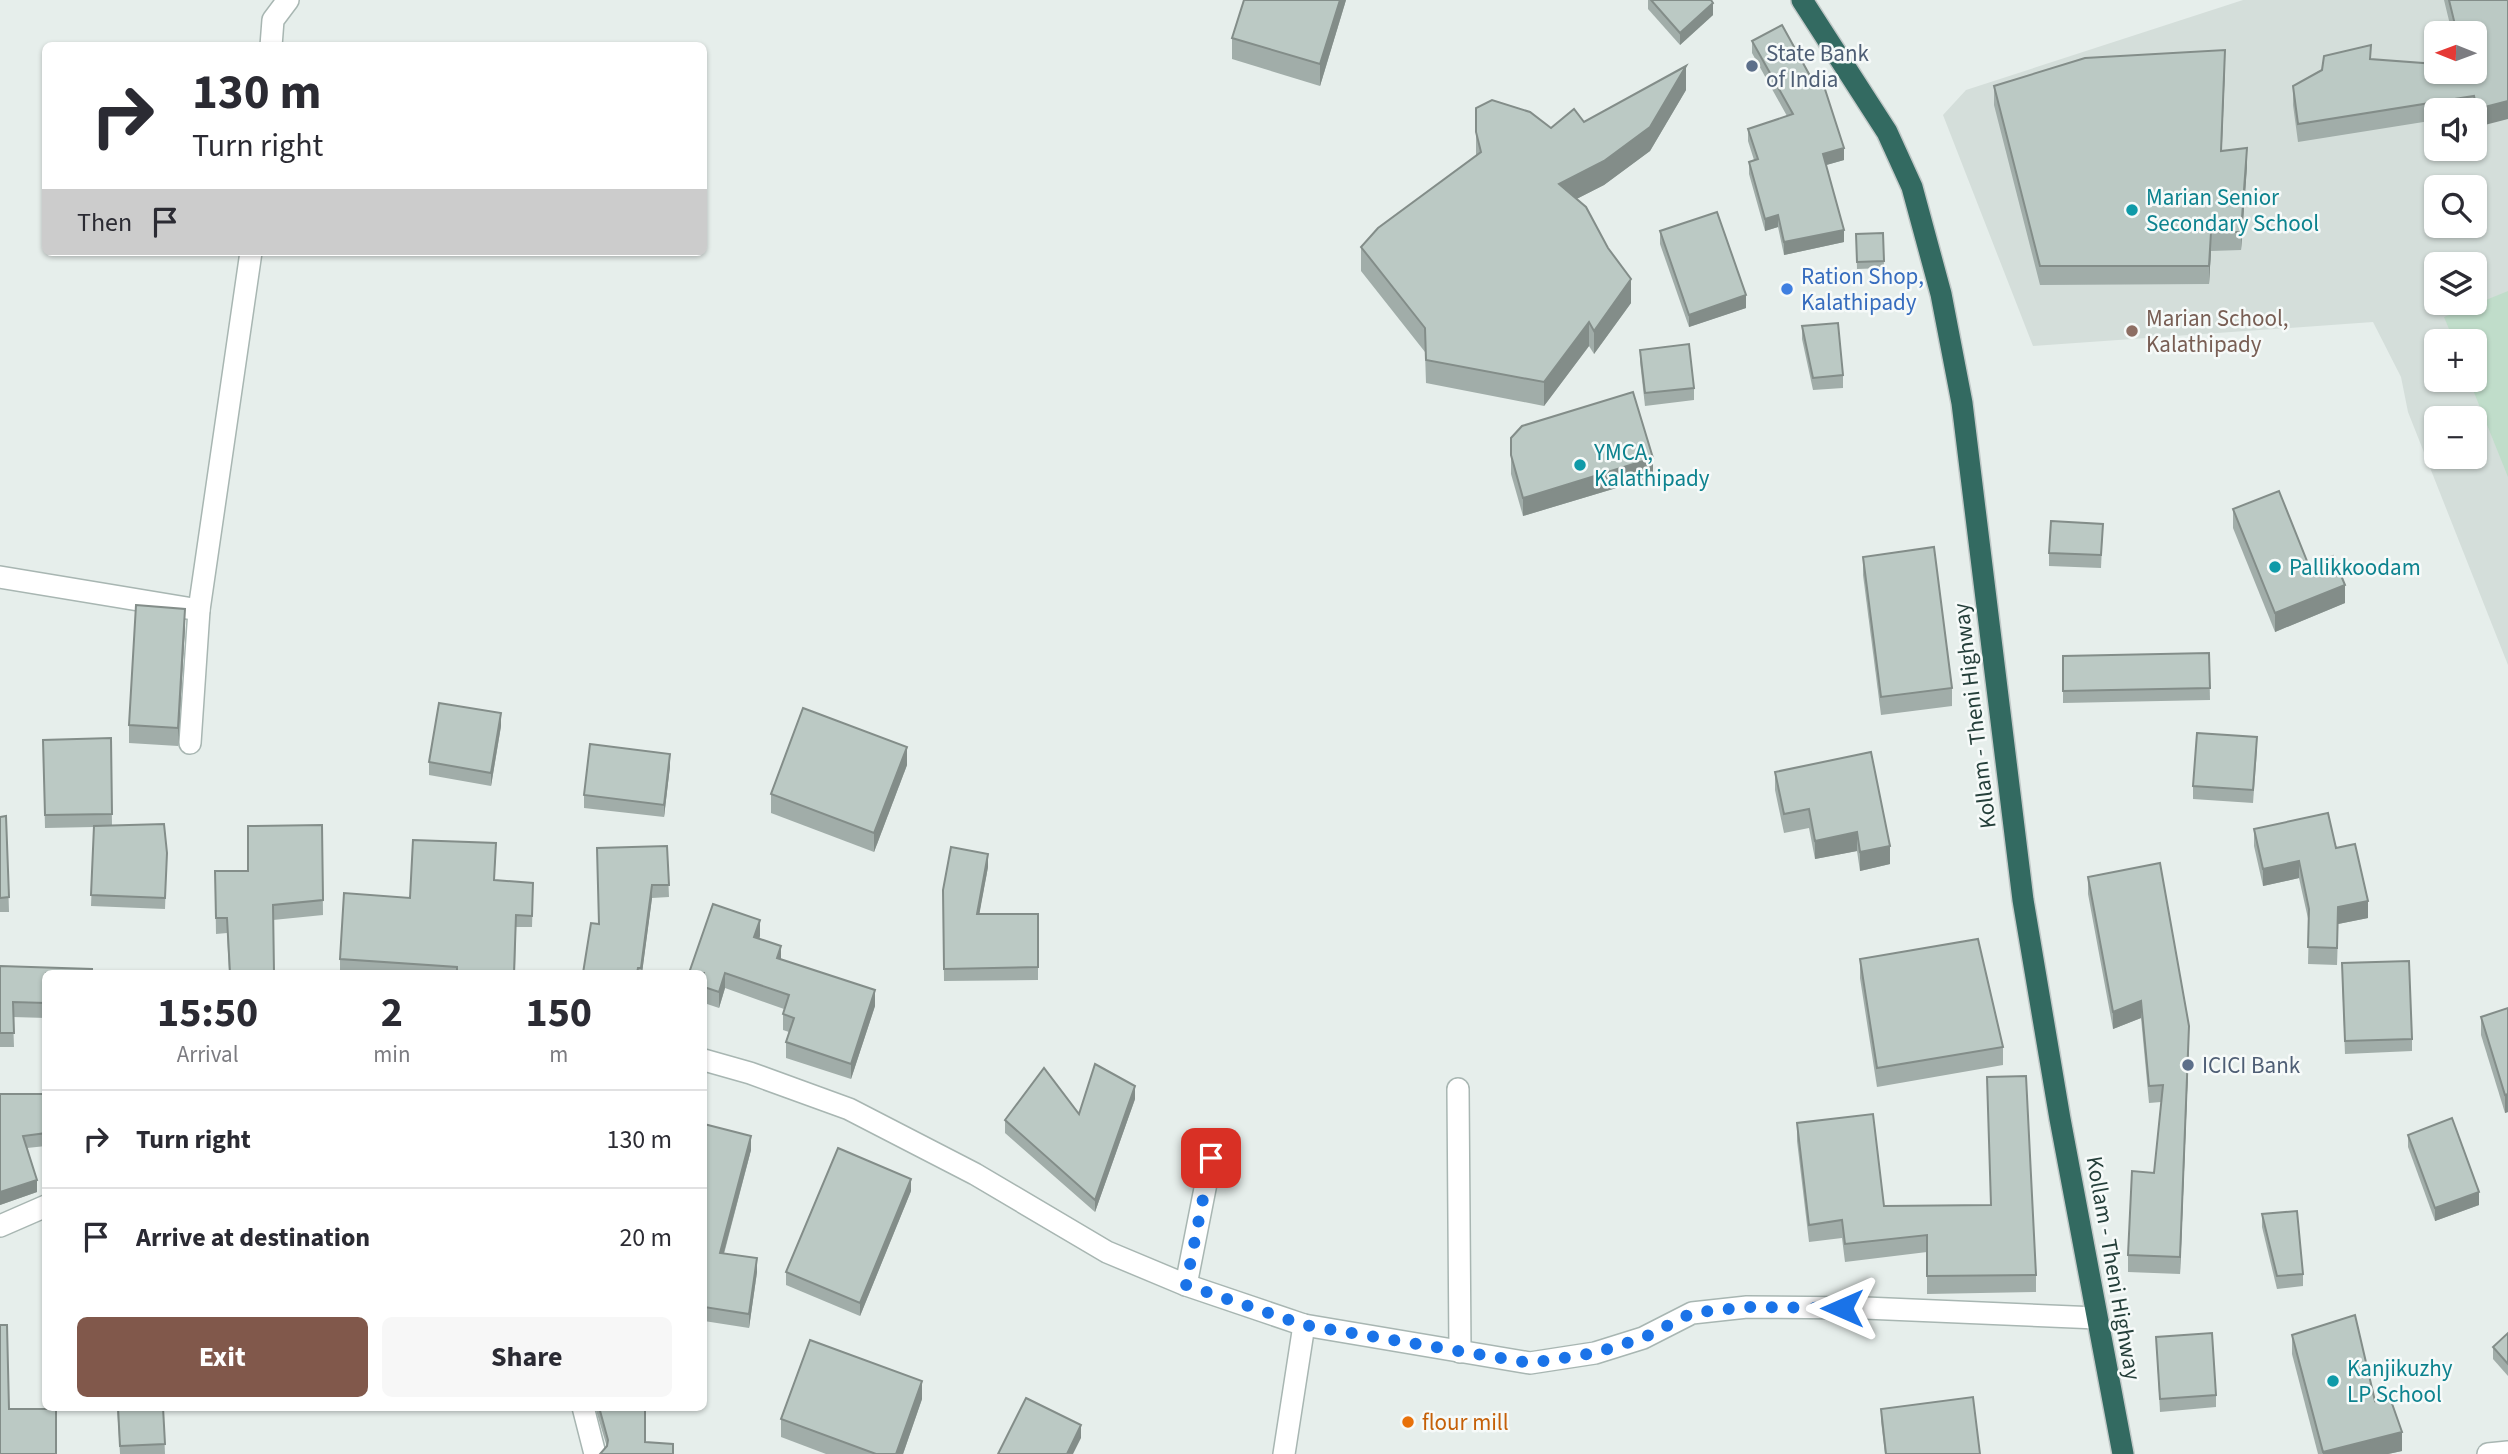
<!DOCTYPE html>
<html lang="en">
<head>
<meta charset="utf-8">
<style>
	:root { --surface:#fff; --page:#f7f7f7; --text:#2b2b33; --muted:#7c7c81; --line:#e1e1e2; --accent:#81584b }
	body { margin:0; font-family:"Source Sans 3",sans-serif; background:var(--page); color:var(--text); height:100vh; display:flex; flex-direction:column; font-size:26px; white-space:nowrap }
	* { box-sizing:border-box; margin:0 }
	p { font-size:23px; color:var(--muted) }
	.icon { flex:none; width:38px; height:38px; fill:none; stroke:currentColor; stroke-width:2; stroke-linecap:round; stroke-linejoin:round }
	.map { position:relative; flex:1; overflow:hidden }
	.sheet { position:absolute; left:42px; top:970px; width:665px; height:441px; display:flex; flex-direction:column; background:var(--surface); border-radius:10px; box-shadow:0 2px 5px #0004 }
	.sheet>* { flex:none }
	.top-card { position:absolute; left:42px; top:42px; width:665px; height:214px; border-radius:10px; box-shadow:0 2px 5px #0004; background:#fff; color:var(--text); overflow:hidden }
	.needle { width:46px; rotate:271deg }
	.buttons { position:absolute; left:2424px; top:21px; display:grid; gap:14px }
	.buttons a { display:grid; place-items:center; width:63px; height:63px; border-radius:10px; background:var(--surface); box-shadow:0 2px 5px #0004; font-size:35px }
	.pin { position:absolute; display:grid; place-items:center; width:60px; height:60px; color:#fff; margin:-30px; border-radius:14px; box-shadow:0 4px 10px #0006 }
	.me { position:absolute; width:77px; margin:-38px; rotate:270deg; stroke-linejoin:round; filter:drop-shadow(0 0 5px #0008) }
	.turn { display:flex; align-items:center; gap:24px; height:147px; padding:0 35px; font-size:32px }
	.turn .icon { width:91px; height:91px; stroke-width:2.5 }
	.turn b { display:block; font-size:49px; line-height:60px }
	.then { display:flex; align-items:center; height:66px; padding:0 35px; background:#0003; gap:14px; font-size:26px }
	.eta { display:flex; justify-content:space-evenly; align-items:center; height:119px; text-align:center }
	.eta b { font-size:42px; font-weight:700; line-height:49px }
	.primary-button { display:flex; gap:14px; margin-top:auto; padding:14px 35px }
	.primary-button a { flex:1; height:80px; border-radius:10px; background:var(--accent); color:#fff; font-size:28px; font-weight:700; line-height:80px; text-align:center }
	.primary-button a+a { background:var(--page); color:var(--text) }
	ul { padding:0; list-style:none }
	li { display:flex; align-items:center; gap:21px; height:98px; padding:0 35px; border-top:2px solid var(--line) }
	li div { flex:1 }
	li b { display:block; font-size:26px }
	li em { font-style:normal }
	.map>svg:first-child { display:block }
</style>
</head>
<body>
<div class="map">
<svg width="2508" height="1454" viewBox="0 0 2508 1454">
	<rect width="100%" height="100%" fill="#e6eeeb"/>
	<path fill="#d4deda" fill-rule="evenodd" d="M2243 0H2508V665L2408 412 2401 377 2373 322 2033 346 1943 115 1966 90ZM2436 33H2474V72H2436ZM2436 110H2474V149H2436ZM2436 187H2474V226H2436ZM2436 264H2474V303H2436ZM2436 341H2474V380H2436ZM2436 418H2474V457H2436Z"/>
	<polygon fill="#c0ddca" points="2508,291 2508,477 2469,380 2474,380 2474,341 2454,341 2444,317"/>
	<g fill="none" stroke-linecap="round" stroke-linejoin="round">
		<defs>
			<g id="minor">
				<polyline points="271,46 273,20 288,0"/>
				<polyline points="0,577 199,610 251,252"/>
				<polyline points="190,743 199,610"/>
				<polyline points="704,1060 750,1073 849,1109 975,1174 1107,1252 1186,1285 1304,1325 1530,1363 1595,1353 1643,1338 1692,1313 1747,1307 1865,1308 2097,1318"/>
				<polyline points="1458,1089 1460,1352"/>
				<polyline points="0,1226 46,1206"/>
				<polyline points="1186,1285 1211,1158"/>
				<polyline points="583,1407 595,1454"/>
				<polyline points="1284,1454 1304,1325"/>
				<polyline points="2488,1454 2508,1452"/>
			</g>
			<polyline id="highway" points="1802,0 1887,132 1912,187 1941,294 1962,403 2023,900 2060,1119 2123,1454"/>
		</defs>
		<use href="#minor" stroke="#a8b6b2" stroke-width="24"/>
		<use href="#highway" stroke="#c2c9c8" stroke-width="24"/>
		<use href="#minor" stroke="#fff" stroke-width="21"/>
		<use href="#highway" stroke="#336a61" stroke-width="21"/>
	</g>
	<g fill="#a1ada9">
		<polygon points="1346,0 1320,86 1232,59 1232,38"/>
		<polygon points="1648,0 1711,0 1713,15 1680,45 1648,9"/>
		<polygon points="2444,0 2508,0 2477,127 2474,118 2474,110 2436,110 2436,120 2298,142 2293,105 2293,86 2474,72 2474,33 2452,33"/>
		<polygon points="1752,41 1844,160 1826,165 1844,242 1784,255 1778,227 1765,231 1749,174 1749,162 1754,160 1748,141 1748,129 1787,116 1752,53"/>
		<polygon points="2225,68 2221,151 2247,166 2241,250 2211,251 2209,284 2040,285 1994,105 1994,86"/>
		<polygon points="1686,90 1650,151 1604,185 1576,199 1631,303 1594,354 1589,346 1544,406 1426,383 1425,352 1361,271 1361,247 1476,156 1476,108 1551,128 1584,122"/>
		<polygon points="1660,231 1746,308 1689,327 1660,244"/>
		<polygon points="1883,233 1884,268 1857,269 1856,234"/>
		<polygon points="1802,326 1843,375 1843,388 1813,390 1802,339"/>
		<polygon points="1640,350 1694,388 1694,400 1645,406 1640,362"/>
		<polygon points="1511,438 1653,477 1523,516 1511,474"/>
		<polygon points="2233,509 2309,566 2345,603 2275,632 2233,528"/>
		<polygon points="2103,524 2101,568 2049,566 2049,553"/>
		<polygon points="1863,557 1952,688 1952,706 1881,715 1863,575"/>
		<polygon points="185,627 178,746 129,743 129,725"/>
		<polygon points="2209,653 2210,700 2063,703 2063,656"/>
		<polygon points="501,726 491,786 429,775 429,762"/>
		<polygon points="111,738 112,826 167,853 165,909 91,906 94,827 45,828 43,740"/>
		<polygon points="2257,750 2253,803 2193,799 2193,786"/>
		<polygon points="1871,752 1890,864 1860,871 1857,851 1815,859 1809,828 1784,833 1775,790 1775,772"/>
		<polygon points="907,765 874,852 771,813 771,794"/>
		<polygon points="670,766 664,817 584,808 584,795"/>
		<polygon points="6,816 9,912 0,912 0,817"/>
		<polygon points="322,825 323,915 273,920 274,973 229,973 227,933 216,934 215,871 248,871"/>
		<polygon points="2254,829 2336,848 2368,918 2338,924 2337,965 2308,964 2309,923 2299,878 2263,886 2254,846"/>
		<polygon points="667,846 669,897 652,898 642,973 583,973 599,924"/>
		<polygon points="496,854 494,880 533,894 532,927 516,927 515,973 377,973 340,971 340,959 410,898"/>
		<polygon points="988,867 979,914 1038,914 1038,980 944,981 943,890"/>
		<polygon points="2088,877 2189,1043 2180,1274 2128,1272 2128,1255 2154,1173 2161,1102 2149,1103 2141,1018 2113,1029 2088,894"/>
		<polygon points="760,936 759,939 781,959 875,1006 851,1079 786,1058 786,1042 789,1032 783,1030 783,1014 784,1009 725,988 719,1008 704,1003 704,973"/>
		<polygon points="1860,959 2003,1047 2003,1065 1877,1087 1860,978"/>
		<polygon points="0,966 46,973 46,1018 13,1017 14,1047 0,1047"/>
		<polygon points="2342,976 2412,1039 2412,1051 2345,1054"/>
		<polygon points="2508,1008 2508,1112 2505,1113 2481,1035 2481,1017"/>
		<polygon points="1987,1077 2036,1275 2036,1292 1927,1294 1927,1252 1845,1262 1842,1238 1809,1242 1797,1141 1797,1123 1884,1206 1991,1205"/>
		<polygon points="0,1094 46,1094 46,1146 27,1148 37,1192 0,1205"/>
		<polygon points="1135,1099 1095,1212 1005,1133 1005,1120 1079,1114"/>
		<polygon points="704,1124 751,1150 724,1254 757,1272 749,1328 704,1321"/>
		<polygon points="2408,1135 2479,1205 2435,1221 2408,1147"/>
		<polygon points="911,1191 860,1316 786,1285 786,1272"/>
		<polygon points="2262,1214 2303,1274 2303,1286 2277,1289 2262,1227"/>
		<polygon points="2508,1333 2508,1376 2493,1359 2493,1347"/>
		<polygon points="2292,1335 2375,1401 2402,1451 2388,1454 2318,1454 2292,1354"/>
		<polygon points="2156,1337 2216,1395 2216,1407 2160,1412"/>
		<polygon points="922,1399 903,1454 826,1454 781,1437 781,1419"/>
		<polygon points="117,1407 163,1407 165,1454 120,1454"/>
		<polygon points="595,1407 645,1407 645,1442 607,1447"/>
		<polygon points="1881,1409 1980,1454 1885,1454 1881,1421"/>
	</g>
	<g fill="#838d89">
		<polygon points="1340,0 1346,0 1320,86 1320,64"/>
		<polygon points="1713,3 1713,15 1680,45 1680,33"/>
		<polygon points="2225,50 2225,68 2221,169 2221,151"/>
		<polygon points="1686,66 1686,90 1650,151 1604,185 1559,208 1559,184"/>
		<polygon points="2508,101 2508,119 2477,127 2477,109"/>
		<polygon points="1844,148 1844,160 1823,166 1823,154"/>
		<polygon points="2247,148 2247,166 2241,250 2241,232"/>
		<polygon points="1778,215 1778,227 1765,231 1765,219"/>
		<polygon points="1844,230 1844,242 1784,255 1784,242"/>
		<polygon points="2211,232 2211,251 2209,284 2209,266"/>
		<polygon points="1631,279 1631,303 1594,354 1594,331"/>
		<polygon points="1746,295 1746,308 1689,327 1689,315"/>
		<polygon points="1589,322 1589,346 1544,406 1544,382"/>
		<polygon points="1653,458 1653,477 1523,516 1523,498"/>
		<polygon points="2345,585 2345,603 2275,632 2275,613"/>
		<polygon points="185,609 185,627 178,746 178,728"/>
		<polygon points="501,713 501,726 491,786 491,773"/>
		<polygon points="907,747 907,765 874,852 874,833"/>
		<polygon points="670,754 670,766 664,817 664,805"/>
		<polygon points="1857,832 1857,851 1815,859 1815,841"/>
		<polygon points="1890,846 1890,864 1860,871 1860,852"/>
		<polygon points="988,854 988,867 977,927 977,914"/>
		<polygon points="2299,861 2299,878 2263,886 2263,869"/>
		<polygon points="652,885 652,898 642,973 641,973"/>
		<polygon points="2368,901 2368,918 2338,924 2337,965 2338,907"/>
		<polygon points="760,920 760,936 754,953 754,937"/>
		<polygon points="781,946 781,962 777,958"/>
		<polygon points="725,973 725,988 719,1008 719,992"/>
		<polygon points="875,990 875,1006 851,1079 851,1064"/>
		<polygon points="2141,1001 2141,1018 2113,1029 2113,1012"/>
		<polygon points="2189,1026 2189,1043 2180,1274 2180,1257"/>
		<polygon points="1135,1086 1135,1099 1095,1212 1095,1200"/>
		<polygon points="2508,1094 2508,1112 2505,1113 2505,1095"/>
		<polygon points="751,1136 751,1150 720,1267 720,1253"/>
		<polygon points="911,1179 911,1191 860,1316 860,1303"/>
		<polygon points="37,1180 37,1192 0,1205 0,1192"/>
		<polygon points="2479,1192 2479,1205 2435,1221 2435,1208"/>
		<polygon points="757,1258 757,1272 749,1328 749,1314"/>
		<polygon points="922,1381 922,1399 903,1454 896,1454"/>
		<polygon points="1081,1425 1081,1438 1073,1454 1067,1454"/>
		<polygon points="2402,1432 2402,1451 2388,1454 2323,1454 2323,1452"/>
	</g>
	<g fill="#bbc9c4" stroke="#838d89" stroke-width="2">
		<polygon points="1244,0 1340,0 1320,64 1232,38"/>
		<polygon points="1651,0 1711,0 1713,3 1680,33"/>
		<polygon points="2449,0 2508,0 2508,101 2477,109 2474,96 2298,124 2293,86 2322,70 2324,56 2371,45 2370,59 2436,64 2436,72 2474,72 2474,33 2457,33"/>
		<polygon points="1782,25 1814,83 1822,80 1844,148 1823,154 1844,230 1784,242 1778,215 1765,219 1749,162 1758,159 1748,129 1793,114 1752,41"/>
		<polygon points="2225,50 2221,151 2247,148 2241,232 2211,232 2209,266 2040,266 1994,86 2085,58"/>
		<polygon points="1686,66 1650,127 1604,161 1559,184 1586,207 1608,248 1631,279 1594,331 1589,322 1544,382 1426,360 1425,328 1361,247 1378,228 1481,152 1476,132 1476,108 1492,100 1530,112 1551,128 1574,109 1584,122"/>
		<polygon points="1717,212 1746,295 1689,315 1660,231"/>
		<polygon points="1883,233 1884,261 1857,262 1856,234"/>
		<polygon points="1838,323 1843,375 1813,378 1802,326"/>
		<polygon points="1689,344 1694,388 1645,393 1640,350"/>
		<polygon points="1633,392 1653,458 1523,498 1511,455 1511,438 1522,426"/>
		<polygon points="2279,491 2309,566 2333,556 2345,585 2275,613 2233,509"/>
		<polygon points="2051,521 2103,524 2101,555 2049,553"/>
		<polygon points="1934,547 1952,688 1881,697 1863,557"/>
		<polygon points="136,605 185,609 178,728 129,725"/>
		<polygon points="2209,653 2210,688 2063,691 2063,656"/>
		<polygon points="439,703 501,713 491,773 429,762"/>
		<polygon points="803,708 907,747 874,833 771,794"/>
		<polygon points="2197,733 2257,737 2253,790 2193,786"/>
		<polygon points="111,738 112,814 45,815 43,740"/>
		<polygon points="590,744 670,754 664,805 584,795"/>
		<polygon points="1871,752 1890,846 1860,852 1857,832 1815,841 1809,809 1784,814 1775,772"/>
		<polygon points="2328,813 2336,848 2355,844 2368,901 2338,907 2337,948 2308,947 2309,909 2299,861 2263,869 2254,829"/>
		<polygon points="6,816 9,897 0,898 0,817"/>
		<polygon points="164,824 167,853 165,898 91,895 94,826"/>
		<polygon points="322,825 323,900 273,905 274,973 230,973 227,918 216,918 215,871 248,871 248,826"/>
		<polygon points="413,840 496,843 494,880 533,883 532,916 516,915 514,973 457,973 457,967 340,959 344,893 410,898"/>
		<polygon points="667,846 669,885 652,885 641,968 638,968 637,973 583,973 591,923 599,924 597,848"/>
		<polygon points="951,847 988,854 977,914 1038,914 1038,967 944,969 943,890"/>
		<polygon points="2160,863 2189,1026 2180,1257 2128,1255 2132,1171 2154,1173 2163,1085 2149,1086 2141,1001 2113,1012 2088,877"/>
		<polygon points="713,904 760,920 754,937 781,946 777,958 875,990 851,1064 786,1042 794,1018 783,1014 789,995 725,973 719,992 704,987 704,973 689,973"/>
		<polygon points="1978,939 2003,1047 1877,1068 1860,959"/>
		<polygon points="2409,961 2412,1039 2345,1041 2342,963"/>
		<polygon points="0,966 92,969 92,973 46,973 46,1003 13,1002 14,1033 0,1033"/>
		<polygon points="2508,1008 2508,1094 2505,1095 2481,1017"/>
		<polygon points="1095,1064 1135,1086 1095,1200 1005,1120 1044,1068 1079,1114"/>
		<polygon points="2026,1076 2036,1275 1927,1276 1927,1235 1845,1244 1842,1220 1809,1225 1797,1123 1873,1114 1884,1206 1991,1205 1987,1077"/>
		<polygon points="0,1094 46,1094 46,1133 23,1136 37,1180 0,1192"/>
		<polygon points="2452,1118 2479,1192 2435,1208 2408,1135"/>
		<polygon points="704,1124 751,1136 720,1253 757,1258 749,1314 704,1307"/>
		<polygon points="838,1148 911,1179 860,1303 786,1272"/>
		<polygon points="2297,1211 2303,1274 2277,1276 2262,1214"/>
		<polygon points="2355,1315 2375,1401 2389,1395 2402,1432 2323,1452 2292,1335"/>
		<polygon points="0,1325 7,1325 9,1409 56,1409 56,1454 57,1454 0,1454"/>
		<polygon points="2212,1333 2216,1395 2160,1399 2156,1337"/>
		<polygon points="2508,1333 2508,1364 2493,1347"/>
		<polygon points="810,1340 922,1381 896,1454 876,1454 781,1419"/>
		<polygon points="1973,1397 1980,1454 1886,1454 1881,1409"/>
		<polygon points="1026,1398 1081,1425 1067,1454 998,1454"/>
		<polygon points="118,1407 163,1407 165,1444 120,1446"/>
		<polygon points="599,1407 645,1407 645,1442 673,1444 673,1454 600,1454 607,1446 608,1440"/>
	</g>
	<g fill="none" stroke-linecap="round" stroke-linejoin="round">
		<polyline stroke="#1a73e8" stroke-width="12" stroke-dasharray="0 21.6" points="1211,1158 1186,1285 1304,1325 1530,1363 1595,1353 1643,1338 1692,1313 1748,1307 1842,1308"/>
	</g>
	<g fill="#5c6f8a" stroke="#f6faf9" stroke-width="2.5">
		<circle cx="1752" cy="66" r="7"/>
		<circle cx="2188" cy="1065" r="7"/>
	</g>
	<g fill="#0f9aa8" stroke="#f6faf9" stroke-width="2.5">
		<circle cx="2132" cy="210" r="7"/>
		<circle cx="1580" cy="465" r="7"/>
		<circle cx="2275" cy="567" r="7"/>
		<circle cx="2333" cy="1381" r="7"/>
	</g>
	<circle fill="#3f7fe0" stroke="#f6faf9" stroke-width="2.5" cx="1787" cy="289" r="7"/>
	<circle fill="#8d6e63" stroke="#f6faf9" stroke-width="2.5" cx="2132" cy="331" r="7"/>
	<circle fill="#e8710a" stroke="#f6faf9" stroke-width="2.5" cx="1408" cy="1422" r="7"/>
	<g text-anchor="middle" stroke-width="5" stroke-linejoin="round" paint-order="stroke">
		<g font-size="23" fill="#4e5e75" stroke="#f6faf9" text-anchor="start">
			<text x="1766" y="61">State Bank<tspan x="1766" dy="26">of India</tspan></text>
			<text x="2202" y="1073">ICICI Bank</text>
		</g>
		<g font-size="23" fill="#0d838f" stroke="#f6faf9" text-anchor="start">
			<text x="2146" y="205">Marian Senior<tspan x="2146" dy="26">Secondary School</tspan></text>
			<text x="1594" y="460">YMCA,<tspan x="1594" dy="26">Kalathipady</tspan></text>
			<text x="2289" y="575">Pallikkoodam</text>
			<text x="2347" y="1376">Kanjikuzhy<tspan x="2347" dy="26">LP School</tspan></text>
		</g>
		<g font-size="23" fill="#366cbe" stroke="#f6faf9" text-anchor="start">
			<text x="1801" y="284">Ration Shop,<tspan x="1801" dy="26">Kalathipady</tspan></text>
		</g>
		<g font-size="23" fill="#785e54" stroke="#f6faf9" text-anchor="start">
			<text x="2146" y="326">Marian School,<tspan x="2146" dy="26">Kalathipady</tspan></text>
		</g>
		<g font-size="23" fill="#253f3a" stroke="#f6faf9">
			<text transform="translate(1974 716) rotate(-97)" y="8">Kollam - Theni Highway</text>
			<text transform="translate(2114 1268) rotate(80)" y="8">Kollam - Theni Highway</text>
		</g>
		<g font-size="23" fill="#c56008" stroke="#f6faf9" text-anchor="start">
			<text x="1422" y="1430">flour mill</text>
		</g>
	</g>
</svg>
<div class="buttons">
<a><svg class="needle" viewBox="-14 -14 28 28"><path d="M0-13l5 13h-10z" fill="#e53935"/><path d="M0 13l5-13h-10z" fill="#7c7c81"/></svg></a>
<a><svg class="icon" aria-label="sound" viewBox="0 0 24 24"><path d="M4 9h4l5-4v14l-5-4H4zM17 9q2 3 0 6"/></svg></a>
<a><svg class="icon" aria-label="search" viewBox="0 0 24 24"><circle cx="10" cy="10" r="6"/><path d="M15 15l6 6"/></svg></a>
<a><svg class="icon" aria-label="layers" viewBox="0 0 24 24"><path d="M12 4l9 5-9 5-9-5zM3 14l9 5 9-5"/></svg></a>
<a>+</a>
<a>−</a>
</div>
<div class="pin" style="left:1211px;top:1158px;background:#d93025"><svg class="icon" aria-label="arrive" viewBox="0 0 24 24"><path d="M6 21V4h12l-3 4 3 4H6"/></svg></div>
<svg class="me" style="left:1842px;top:1308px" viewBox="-20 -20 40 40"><path d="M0-17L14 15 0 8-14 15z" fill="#1a73e8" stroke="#fff" stroke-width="4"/></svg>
<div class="top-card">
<div class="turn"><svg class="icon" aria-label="right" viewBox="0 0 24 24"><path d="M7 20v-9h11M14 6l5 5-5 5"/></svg><div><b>130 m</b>Turn right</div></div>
<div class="then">Then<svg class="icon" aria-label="arrive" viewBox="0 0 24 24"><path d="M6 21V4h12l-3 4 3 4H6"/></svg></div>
</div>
<section class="sheet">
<div class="eta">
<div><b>15:50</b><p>Arrival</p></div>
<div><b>2</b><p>min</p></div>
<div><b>150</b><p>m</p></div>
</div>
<ul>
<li><svg class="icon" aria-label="right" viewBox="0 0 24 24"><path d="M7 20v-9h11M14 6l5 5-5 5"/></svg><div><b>Turn right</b></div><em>130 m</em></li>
<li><svg class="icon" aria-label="arrive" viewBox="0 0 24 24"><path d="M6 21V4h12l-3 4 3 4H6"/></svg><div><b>Arrive at destination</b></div><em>20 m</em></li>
</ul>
<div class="primary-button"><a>Exit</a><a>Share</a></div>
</section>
</div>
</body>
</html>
